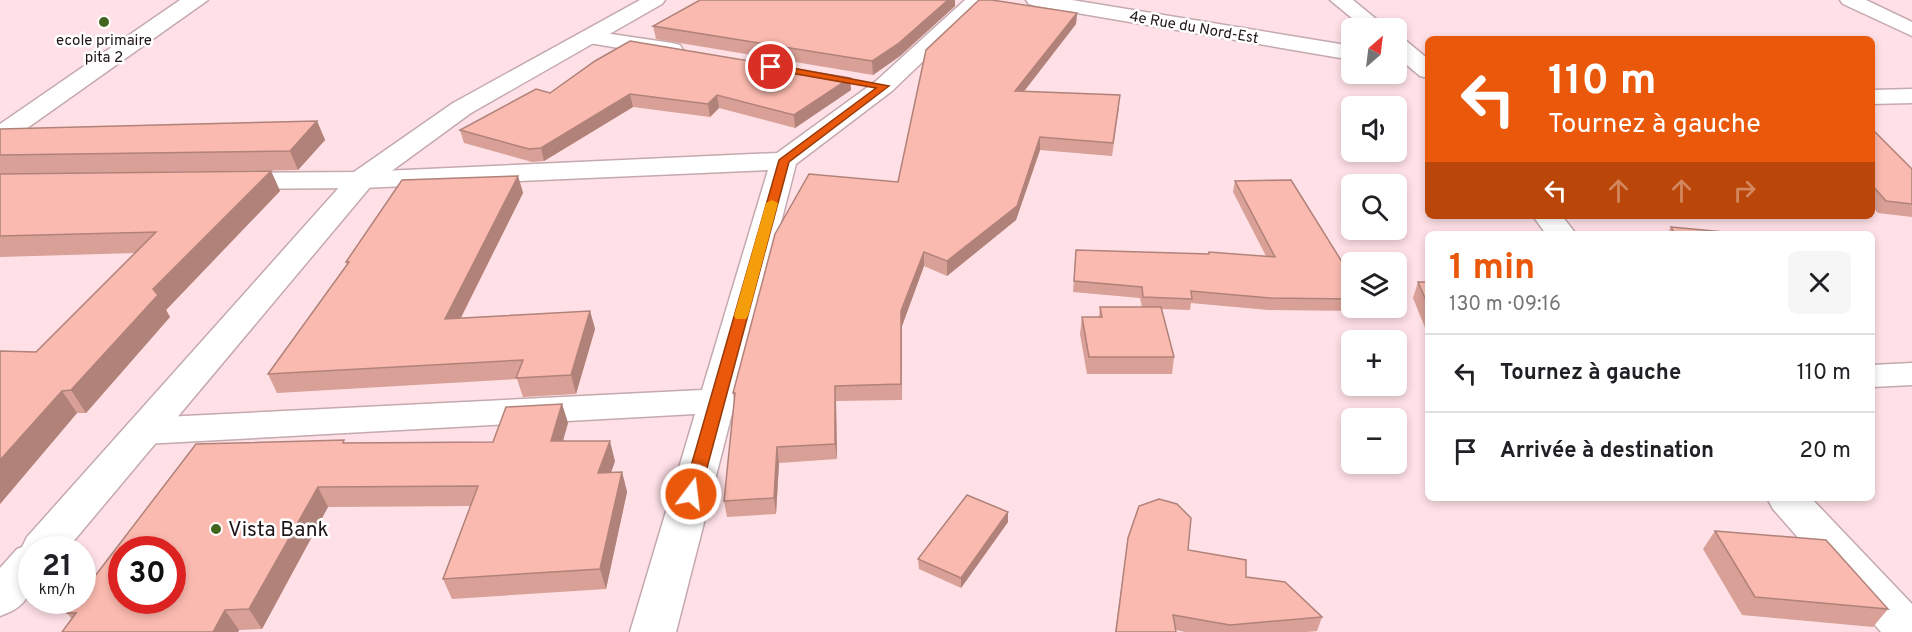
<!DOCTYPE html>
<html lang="fr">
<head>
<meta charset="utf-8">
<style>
	:root { --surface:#fff; --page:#f6f6f6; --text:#202124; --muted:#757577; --line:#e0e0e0; --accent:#ea580c }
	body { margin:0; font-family:Overpass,sans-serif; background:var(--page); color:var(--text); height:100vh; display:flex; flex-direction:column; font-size:22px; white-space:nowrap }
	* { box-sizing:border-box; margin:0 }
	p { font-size:20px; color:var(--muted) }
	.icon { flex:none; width:33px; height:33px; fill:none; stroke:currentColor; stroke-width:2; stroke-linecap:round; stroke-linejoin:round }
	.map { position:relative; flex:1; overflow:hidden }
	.sheet { position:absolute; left:1425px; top:231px; width:450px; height:270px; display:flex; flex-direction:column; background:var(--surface); border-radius:9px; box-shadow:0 3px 9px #0003 }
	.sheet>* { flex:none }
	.hud { position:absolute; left:1425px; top:36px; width:450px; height:183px; border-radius:9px; box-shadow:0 3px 9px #0003; background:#ea580c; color:#fff; overflow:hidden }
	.needle { width:39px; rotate:28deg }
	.tools { position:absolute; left:1341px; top:18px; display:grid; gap:12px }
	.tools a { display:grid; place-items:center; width:66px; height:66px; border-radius:9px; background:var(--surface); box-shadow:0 3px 9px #0003; font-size:30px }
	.speed { position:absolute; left:18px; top:536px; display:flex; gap:12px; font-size:30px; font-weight:700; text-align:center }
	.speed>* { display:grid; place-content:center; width:78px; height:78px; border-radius:50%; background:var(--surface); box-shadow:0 3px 9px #0003; line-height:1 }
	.speed small { font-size:15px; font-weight:400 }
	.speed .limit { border:9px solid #d22; background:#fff; color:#111 }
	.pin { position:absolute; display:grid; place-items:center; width:51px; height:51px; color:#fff; margin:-26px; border:3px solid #fff; border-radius:50%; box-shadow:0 2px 6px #0007 }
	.me { position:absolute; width:66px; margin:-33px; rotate:15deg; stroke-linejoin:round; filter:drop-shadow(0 0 4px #0008) }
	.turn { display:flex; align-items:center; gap:21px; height:126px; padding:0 24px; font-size:27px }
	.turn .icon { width:78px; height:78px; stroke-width:2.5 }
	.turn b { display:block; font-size:42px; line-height:51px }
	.lanes { display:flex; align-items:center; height:57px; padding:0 24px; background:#0003; justify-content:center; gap:30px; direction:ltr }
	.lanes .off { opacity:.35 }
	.round { display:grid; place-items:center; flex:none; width:63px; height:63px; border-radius:9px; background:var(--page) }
	.overview { display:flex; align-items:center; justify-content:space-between; height:102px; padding:0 24px }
	h1 { font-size:36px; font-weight:700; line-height:45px; color:var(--accent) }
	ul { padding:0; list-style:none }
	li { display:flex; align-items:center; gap:18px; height:78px; padding:0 24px; border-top:2px solid var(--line) }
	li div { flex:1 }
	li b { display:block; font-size:22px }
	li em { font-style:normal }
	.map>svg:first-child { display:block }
</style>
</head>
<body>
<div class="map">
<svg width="1912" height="632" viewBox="0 0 1912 632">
	<rect width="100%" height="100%" fill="#fee0e6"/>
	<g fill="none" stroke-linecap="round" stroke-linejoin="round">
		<defs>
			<g id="minor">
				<polygon points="180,0 208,0 9,141 0,144 0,124"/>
				<polygon points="965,0 987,0 892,91 796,164 676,632 630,632 695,414 144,444 131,440 125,431 131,422 144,418 702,390 768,170 361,188 230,189 220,187 216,181 220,175 230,173 361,172 777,153 876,81"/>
				<polygon points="1026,0 1072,0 1352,46 1352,60 1036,6 1029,4"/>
				<polygon points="1330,0 1353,0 1387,28 1364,28"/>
				<polygon points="1840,0 1866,0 1912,22 1912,36 1843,4"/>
				<polygon points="591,31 672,43 680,45 683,50 680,55 672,57 583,42 580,37 583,32"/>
				<polygon points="1396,38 1404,39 1428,59 1428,78 1420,76 1396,56"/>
				<polygon points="1912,89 1912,103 1872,104 1872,90"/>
				<polygon points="1533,216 1562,216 1576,234 1546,234"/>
				<polygon points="1912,363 1912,385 1872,387 1872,365"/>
				<polygon points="1767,498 1811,498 1912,604 1912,632 1881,632 1773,509"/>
			</g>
			<path id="trunk" d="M640 0H665L662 4 471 113 371 186 67 549H32C32 582 37 604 0 616V568L17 549 22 547 27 537 351 174 453 103Z"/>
		</defs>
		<use href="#minor" stroke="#c4a9ae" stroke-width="3"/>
		<use href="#trunk" stroke="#c4a9ae" stroke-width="3"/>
		<use href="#minor" fill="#fff" fill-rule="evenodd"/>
		<use href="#trunk" fill="#fff" fill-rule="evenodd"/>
	</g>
	<g fill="#d8a096">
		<polygon points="955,0 955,6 900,56 873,75 656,39 653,26"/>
		<polygon points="1077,13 1076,24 1024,91 1119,108 1112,156 1040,150 1016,220 947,276 924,266 902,326 902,400 836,401 837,459 779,463 776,514 727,517 724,501 734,401 733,393 898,182"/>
		<polygon points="850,78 851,90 795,128 719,108 710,117 633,107 544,161 532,162 464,143 460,130 550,93"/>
		<polygon points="317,121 325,140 298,170 25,174 271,171 280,191 166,310 170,317 86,413 77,413 0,504 36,352 135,253 0,257 0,129"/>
		<polygon points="1872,129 1912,169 1912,217 1878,213 1872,206"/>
		<polygon points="518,176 523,193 461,318 590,311 595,329 576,394 523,397 517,379 277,393 268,374 347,265 346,262"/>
		<polygon points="1235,181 1352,278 1352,308 1362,308 1361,311 1268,310 1191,303 1190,310 1161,309 1174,357 1172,374 1087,374 1080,334 1082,317 1099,317 1100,307 1142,307 1140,298 1073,292 1076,250 1266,256 1233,192"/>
		<polygon points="1671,227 1746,234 1667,234"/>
		<polygon points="1418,282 1428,282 1428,335 1413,298"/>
		<polygon points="562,404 568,423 563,441 615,461 611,472 622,472 627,492 606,589 452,599 443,579 471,506 328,507 262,629 239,630 238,632 62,632 72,619 67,613 345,443 493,442"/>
		<polygon points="1008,522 961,588 919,569 918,559"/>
		<polygon points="1715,531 1888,609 1873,627 1742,615 1703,549"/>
		<polygon points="1128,538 1188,550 1246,577 1322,617 1317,631 1307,632 1185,632 1176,630 1176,632 1115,632"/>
	</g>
	<g fill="#b0827a">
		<polygon points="948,0 955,0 955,6 900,56 873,75 872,61"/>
		<polygon points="1077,13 1076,24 1015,103 1015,91"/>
		<polygon points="850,78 851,90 795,128 794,115"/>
		<polygon points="630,94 633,107 544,161 541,148"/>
		<polygon points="717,95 719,108 710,117 708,104"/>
		<polygon points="317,121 325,140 298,170 290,151"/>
		<polygon points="1040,137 1040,150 1016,220 947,276 947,261"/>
		<polygon points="271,171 280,191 166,310 170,317 86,413 71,390 153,289"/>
		<polygon points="518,176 523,193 451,337 445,319"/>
		<polygon points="924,252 924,266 902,326 902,400 901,311"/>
		<polygon points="590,311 595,329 576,394 571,375"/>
		<polygon points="835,386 836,401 837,459 835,444"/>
		<polygon points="62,391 77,413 0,504 0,460"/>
		<polygon points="562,404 568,423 557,461 551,441"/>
		<polygon points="610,441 615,461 604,493 598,473"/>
		<polygon points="777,447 779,463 776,514 774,498"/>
		<polygon points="622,472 627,492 606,589 600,569"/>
		<polygon points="318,487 328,507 262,629 249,609"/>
		<polygon points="1008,512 1008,522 961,588 961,578"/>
		<polygon points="225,610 239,630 238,632 213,632"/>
	</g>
	<g fill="#fbbaaf" stroke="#b0827a" stroke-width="1.5" fill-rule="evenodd">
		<polygon points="700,0 948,0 899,43 872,61 653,26"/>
		<polygon points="979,0 992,0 1077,13 1015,91 1120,95 1113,143 1040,137 1017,206 947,261 924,252 901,311 901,384 835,386 835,444 777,447 774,498 724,501 735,393 733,393 775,234 809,174 898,182 926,50"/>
		<polygon points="630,41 850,78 794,115 717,95 708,104 630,94 541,148 529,149 460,130 536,89 550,93 595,61"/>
		<polygon points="317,121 290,151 0,155 0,129"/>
		<polygon points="1872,129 1912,169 1912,204 1886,201 1872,185"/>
		<polygon points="271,171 153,289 158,295 71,390 62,391 0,460 0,351 36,352 156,232 0,236 0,174"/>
		<polygon points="518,176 445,319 590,311 571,375 516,378 523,360 268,374 349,262 346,262 402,180"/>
		<polygon points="1291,180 1352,278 1352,299 1270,298 1191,291 1192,299 1143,297 1142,287 1074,281 1076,250 1209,254 1209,252 1275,257 1235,181"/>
		<polygon points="1671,227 1746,234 1675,234"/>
		<polygon points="1418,282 1428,282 1428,305"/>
		<polygon points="1100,307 1161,307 1174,357 1089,357 1082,317 1102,317"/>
		<path d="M562 404 551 441H610L598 473 622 472 600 569 443 579 478 486 318 487 249 609 225 610 213 632H62L76 613H67L77 600H82V593L196 444 344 440 343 443 493 442 506 407ZM122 549H172V600H122Z"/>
		<polygon points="967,495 1008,512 961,578 918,559"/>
		<polygon points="1159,499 1177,504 1191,518 1188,550 1246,560 1246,577 1285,582 1322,617 1230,625 1173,615 1176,632 1116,632 1128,538 1139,506"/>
		<polygon points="1715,531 1826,540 1888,609 1755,597"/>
	</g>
	<polygon fill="#ea580c" stroke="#983908" stroke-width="1.5" points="771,64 889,86 789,162 700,494 691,500 683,494 779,160 876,88 768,69 767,67"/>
	<polygon fill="#f59e0b" points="772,200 778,203 748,316 746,319 736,319 734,316 766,203"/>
	<g fill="#42651d" stroke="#fff" stroke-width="2">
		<circle cx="104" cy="22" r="6"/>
		<circle cx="216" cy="529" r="6"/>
	</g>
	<g text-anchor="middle" stroke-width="5" stroke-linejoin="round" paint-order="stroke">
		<g font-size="15" fill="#1f1517" stroke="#fff">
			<text transform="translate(1194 27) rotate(10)" y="5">4e Rue du Nord-Est</text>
		</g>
		<g font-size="15" fill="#1f1517" stroke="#fff">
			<text x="104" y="45">ecole primaire<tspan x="104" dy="17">pita 2</tspan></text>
		</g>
		<g font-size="21" fill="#1f1517" stroke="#fff" text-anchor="start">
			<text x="228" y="536">Vista Bank</text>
		</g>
	</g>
</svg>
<div class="tools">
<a><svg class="needle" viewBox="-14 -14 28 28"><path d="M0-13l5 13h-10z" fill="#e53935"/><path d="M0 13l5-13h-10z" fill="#757577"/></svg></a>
<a><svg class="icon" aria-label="sound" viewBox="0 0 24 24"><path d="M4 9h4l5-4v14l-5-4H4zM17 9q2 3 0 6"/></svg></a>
<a><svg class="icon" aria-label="search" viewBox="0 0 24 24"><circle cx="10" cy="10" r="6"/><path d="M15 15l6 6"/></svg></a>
<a><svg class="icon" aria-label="layers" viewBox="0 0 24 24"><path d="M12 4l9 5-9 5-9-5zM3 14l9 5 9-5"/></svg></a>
<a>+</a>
<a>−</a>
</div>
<div class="speed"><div>21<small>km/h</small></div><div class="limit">30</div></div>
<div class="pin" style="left:771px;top:67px;background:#d93025"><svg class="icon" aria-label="arrive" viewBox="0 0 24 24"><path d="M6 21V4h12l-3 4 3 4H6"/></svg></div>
<svg class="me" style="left:691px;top:494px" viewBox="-20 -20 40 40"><circle r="17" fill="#ea580c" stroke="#fff" stroke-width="3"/><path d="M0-11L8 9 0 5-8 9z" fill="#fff"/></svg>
<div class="hud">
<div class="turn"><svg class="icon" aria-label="left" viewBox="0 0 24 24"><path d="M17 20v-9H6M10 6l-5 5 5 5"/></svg><div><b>110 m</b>Tournez à gauche</div></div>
<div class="lanes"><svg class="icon" aria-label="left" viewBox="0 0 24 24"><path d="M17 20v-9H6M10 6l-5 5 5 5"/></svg><svg class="icon off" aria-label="ahead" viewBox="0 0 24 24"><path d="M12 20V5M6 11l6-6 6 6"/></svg><svg class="icon off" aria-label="ahead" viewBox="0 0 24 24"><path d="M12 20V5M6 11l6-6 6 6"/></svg><svg class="icon off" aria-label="right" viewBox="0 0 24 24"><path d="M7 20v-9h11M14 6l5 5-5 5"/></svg></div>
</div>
<section class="sheet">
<div class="overview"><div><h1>1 min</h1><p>130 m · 09:16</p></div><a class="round"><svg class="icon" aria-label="close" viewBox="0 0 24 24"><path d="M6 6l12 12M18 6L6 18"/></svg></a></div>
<ul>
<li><svg class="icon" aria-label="left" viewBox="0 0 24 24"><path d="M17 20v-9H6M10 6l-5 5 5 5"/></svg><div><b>Tournez à gauche</b></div><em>110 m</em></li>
<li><svg class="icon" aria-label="arrive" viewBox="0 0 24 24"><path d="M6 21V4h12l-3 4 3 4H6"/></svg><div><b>Arrivée à destination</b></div><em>20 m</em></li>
</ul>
</section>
</div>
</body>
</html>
